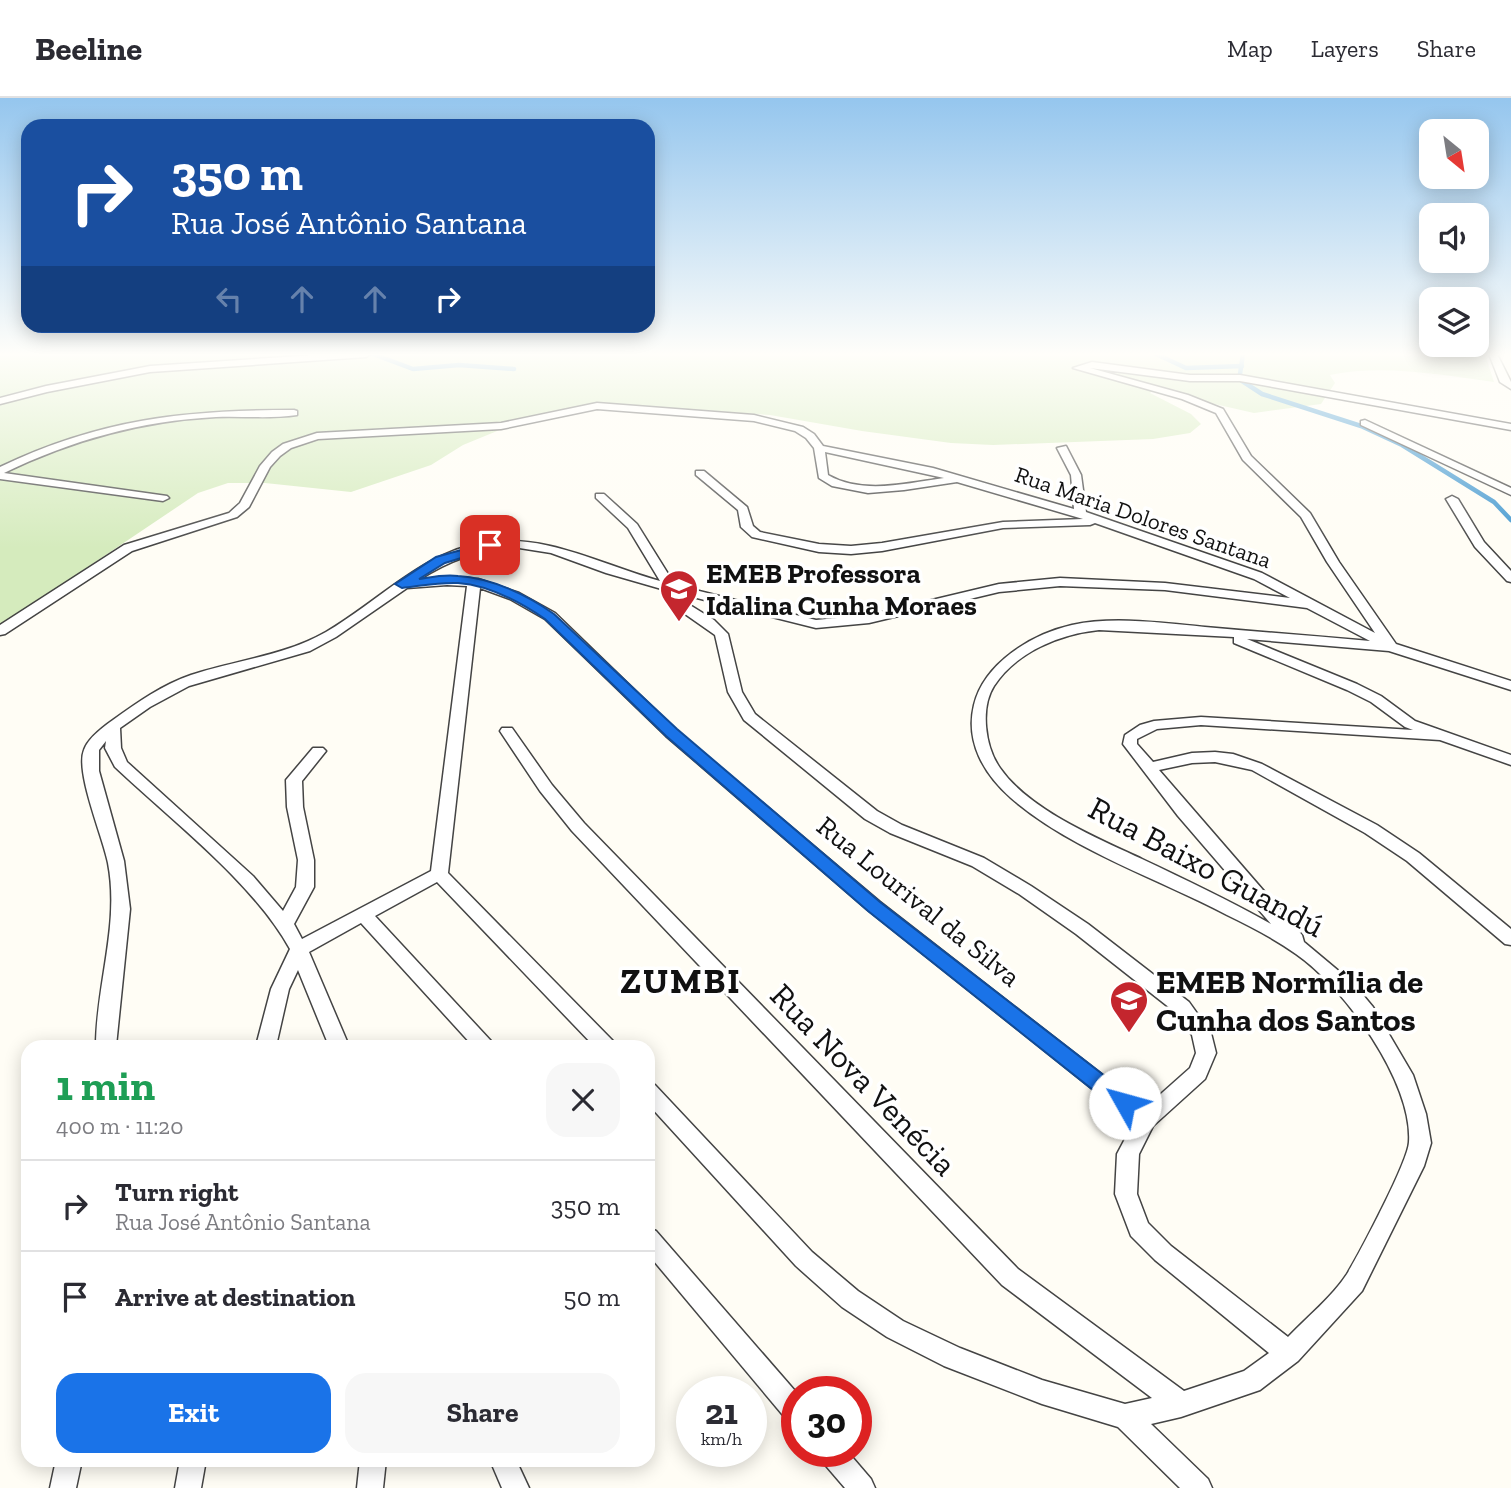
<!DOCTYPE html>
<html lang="en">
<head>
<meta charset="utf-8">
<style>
	:root { --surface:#fff; --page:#f7f7f7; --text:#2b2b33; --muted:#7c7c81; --line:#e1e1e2; --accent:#1a73e8 }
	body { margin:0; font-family:"Zilla Slab",serif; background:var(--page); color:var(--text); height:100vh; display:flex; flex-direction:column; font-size:26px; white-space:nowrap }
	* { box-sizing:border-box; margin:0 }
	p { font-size:23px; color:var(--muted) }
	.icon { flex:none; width:38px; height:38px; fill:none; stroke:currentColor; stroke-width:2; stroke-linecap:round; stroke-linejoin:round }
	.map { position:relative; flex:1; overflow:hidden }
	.drawer { position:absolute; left:21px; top:942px; width:634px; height:427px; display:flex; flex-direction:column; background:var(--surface); border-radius:21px; box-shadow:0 4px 18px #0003 }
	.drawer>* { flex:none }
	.hud { position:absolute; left:21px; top:21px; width:634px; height:214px; border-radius:21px; box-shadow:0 4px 18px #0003; background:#1a4fa0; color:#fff; overflow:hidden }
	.needle { width:46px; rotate:150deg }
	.buttons { position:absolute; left:1419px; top:21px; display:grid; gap:14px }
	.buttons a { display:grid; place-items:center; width:70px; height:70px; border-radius:14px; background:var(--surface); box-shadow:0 4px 18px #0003; font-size:35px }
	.speed { position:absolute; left:676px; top:1278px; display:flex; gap:14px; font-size:35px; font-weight:700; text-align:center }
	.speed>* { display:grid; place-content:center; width:91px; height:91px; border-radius:50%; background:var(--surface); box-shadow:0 4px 18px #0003; line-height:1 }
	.speed small { font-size:18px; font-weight:400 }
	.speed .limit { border:10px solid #d22; background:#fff; color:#111 }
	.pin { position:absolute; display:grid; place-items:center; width:60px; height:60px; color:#fff; margin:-30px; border-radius:14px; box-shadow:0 4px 10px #0006 }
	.me { position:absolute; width:77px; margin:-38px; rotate:308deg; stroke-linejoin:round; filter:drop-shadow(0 0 5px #0008) }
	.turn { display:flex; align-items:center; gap:24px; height:147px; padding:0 35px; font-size:32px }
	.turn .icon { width:91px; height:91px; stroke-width:2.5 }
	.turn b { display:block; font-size:49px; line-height:60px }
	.lanes { display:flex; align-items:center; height:66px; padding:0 35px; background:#0003; justify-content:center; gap:35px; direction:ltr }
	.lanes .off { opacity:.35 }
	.round { display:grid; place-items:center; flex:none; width:74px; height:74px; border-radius:21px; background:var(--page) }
	.overview { display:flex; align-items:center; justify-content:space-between; height:119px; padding:0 35px }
	h1 { font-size:42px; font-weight:700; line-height:52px; color:#1e9e55 }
	.button { display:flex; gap:14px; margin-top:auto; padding:14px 35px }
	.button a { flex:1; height:80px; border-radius:21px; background:var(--accent); color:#fff; font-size:28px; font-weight:700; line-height:80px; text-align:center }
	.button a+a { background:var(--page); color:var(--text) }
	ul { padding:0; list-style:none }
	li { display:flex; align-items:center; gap:21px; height:91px; padding:0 35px; border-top:2px solid var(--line) }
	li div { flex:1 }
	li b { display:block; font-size:26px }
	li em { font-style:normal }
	header { display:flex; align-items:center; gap:42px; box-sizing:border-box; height:98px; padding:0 35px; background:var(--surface); border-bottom:2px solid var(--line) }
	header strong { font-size:33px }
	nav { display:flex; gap:38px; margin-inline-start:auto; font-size:24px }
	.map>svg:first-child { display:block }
</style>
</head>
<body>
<header>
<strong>Beeline</strong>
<nav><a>Map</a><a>Layers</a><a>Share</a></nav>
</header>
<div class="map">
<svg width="1511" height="1390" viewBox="0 0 1511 1390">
	<rect width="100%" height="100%" fill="#fffdf5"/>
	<path fill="#d5ebbd" d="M0 256H1485L1494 284C1439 277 1385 266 1330 277L1335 285 1321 306 1254 315 1153 292 1150 295 1191 316 1201 326 1190 335 1153 341 993 347 951 345 862 333 770 317 595 305 502 331 463 347 431 367 351 394 265 385H228L198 395 0 528Z"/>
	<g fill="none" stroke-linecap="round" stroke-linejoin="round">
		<g stroke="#3f96cf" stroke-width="4.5">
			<polyline points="339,256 361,256"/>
			<polyline points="373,256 413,271 459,267 514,271"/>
			<polyline points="1156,256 1186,270 1242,268"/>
			<polyline points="1240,276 1243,256"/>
			<polyline points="1239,281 1262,296 1361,328 1402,347 1494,404 1511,422"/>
		</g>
		<defs>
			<g id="street">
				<polygon points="331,256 370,256 366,259 150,274 47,294 0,306 0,300 46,288 150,268"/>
				<polygon points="1489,256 1497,256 1511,284 1511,291 1500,284"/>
				<path d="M1092 264 1190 277H1240L1511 326V332L1240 283H1190L1090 270 1188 297 1223 311 1251 358 1310 415 1339 464 1396 546 1511 583V592L1389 553 1247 541 1357 586 1381 598 1415 623 1511 657V667L1440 642 1201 627 1157 631 1137 641V646L1153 664 1192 655 1215 654 1233 656 1262 666 1377 727 1419 755 1511 831V847L1505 846 1407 763 1365 735 1252 672 1215 664 1192 665 1159 672 1302 837 1304 844 1353 885 1373 909 1413 977 1426 1016 1431 1045 1424 1068 1362 1193 1298 1263 1260 1292 1181 1319 1151 1326 1208 1381 1212 1390H1180L1118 1329 1042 1306 944 1268 887 1239 842 1209 796 1168 648 1006V985L655 987 812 1154 858 1193 903 1223 960 1250 1042 1282 1125 1306 1152 1300 1002 1187 572 733 540 693 500 633 502 630H512L552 687 584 725 1018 1171 1184 1293 1244 1273 1269 1255 1155 1162 1131 1138 1115 1096 1117 1056 1134 1024 868 812 666 638 545 521 510 501 480 490 448 775 613 943 616 948H594L437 784 375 818 491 943 494 948H473L361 825 309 854 349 948H329L298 872 289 891 276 948H256L271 891 290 851C253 784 171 722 115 669L105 650 106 643 99 652V673L124 763 130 811 116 948H96C96 886 120 827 108 765 103 739 75 674 84 652 88 640 103 629 113 622 138 604 162 587 191 577 236 562 284 558 326 534 378 504 425 452 487 444 548 436 602 467 660 483L628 430 596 400V396H604L637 426 675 487 816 522 869 517 999 486 1060 480 1165 485 1290 500 1254 481 1095 425 1090 427 1003 430 882 453 851 456 819 454 752 439 741 429 738 412 696 377V373H704L747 409 753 428 760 434 819 446 851 448 882 445 1003 424 1083 421 957 384 904 392 868 395 832 388 819 380 814 350 806 340 795 333 754 323 597 311 501 331 318 341 291 350 280 358 270 369 249 409 237 419 132 453 5 536 0 537V527L124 447 229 415 240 405 260 368 272 354 283 346 317 335 501 325 597 305 754 317 803 329 814 336 823 348 933 370 1074 411 1071 377 1057 350 1066 348 1081 377 1086 414 1262 475 1375 535 1327 464 1301 419 1243 362 1216 315 1182 301 1073 270ZM825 354 944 380C907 385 863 397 828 377ZM513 449 551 455 606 475 665 492 675 509 715 537 728 594 744 622 865 721 890 735 972 768 1019 796 1076 836 1175 914 1192 937 1196 955 1190 970 1145 1010 880 804 676 632 555 515 519 495 478 481H420C450 462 478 452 513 449ZM447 487 467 488 431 773 302 841 294 826 314 789V762L303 709 302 683 326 653 323 650H313L286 682 287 709 298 762 296 789 283 813 253 778 127 664 121 650 120 630 150 609 189 588 310 553 336 539 407 490ZM1060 488 1165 492 1307 510 1370 543C1315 538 1260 534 1205 529 1162 525 1114 518 1072 527 1032 536 984 565 974 607 965 644 984 676 1011 700 1071 752 1157 780 1227 817 1250 828 1275 841 1296 856 1344 889 1413 984 1409 1044 1408 1064 1359 1156 1347 1176 1332 1199 1307 1219 1288 1239L1171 1148 1148 1125 1137 1096 1139 1056 1153 1028 1205 981 1216 955 1211 935 1189 904 1088 826 1031 788 984 760 902 727 877 713 755 616 742 594 728 536 714 522 685 504 681 496 816 530 869 525 999 494ZM1099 532 1234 539V545L1347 592 1371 604 1405 629 1413 632 1201 619 1154 623 1140 627 1125 637 1123 646 1178 718 1271 826C1229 802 1186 782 1142 761 1097 740 1029 712 1000 670 985 649 980 610 994 588 1016 554 1060 536 1099 532Z"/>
				<path d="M294 312 297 313V317C271 321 243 318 216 319 140 323 72 342 4 375L167 398 169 400 163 403 0 381V369C100 321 185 312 294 312Z"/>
				<polygon points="1365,322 1511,390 1511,397 1361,327 1361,323"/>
				<polygon points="1452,398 1458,401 1484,444 1511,473 1511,484 1507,483 1475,449 1446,401"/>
				<polygon points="648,1130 656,1133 796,1294 796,1326 787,1322 648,1156"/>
				<polygon points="817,1353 847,1353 871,1381 875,1390 845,1390 821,1362"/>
				<polygon points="56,1362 82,1362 76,1390 50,1390"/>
				<polygon points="180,1362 206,1362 201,1390 175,1390"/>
				<polygon points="360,1362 386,1362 383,1390 357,1390"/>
				<polygon points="490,1362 516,1362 529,1390 502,1390"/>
			</g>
		</defs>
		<use href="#street" stroke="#444" stroke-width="3"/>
		<use href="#street" fill="#fff" fill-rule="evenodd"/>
	</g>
	<linearGradient id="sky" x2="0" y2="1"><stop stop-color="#95c6ee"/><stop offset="0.57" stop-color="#fffefa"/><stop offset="1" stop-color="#fffefa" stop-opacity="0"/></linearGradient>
	<rect width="1511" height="450" fill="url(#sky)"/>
	<path fill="#1a73e8" stroke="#114b97" stroke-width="2" d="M490 444 494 445V450L445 465 419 481C432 479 445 476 458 478 492 480 527 497 554 516L677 631 880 804 1132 999 1135 1005 1132 1011 1125 1014 1117 1011 868 813 666 638 545 521C520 504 488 487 458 485 440 484 420 488 402 490L395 486 436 459Z"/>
	<defs>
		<symbol id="school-pin" viewBox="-11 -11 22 30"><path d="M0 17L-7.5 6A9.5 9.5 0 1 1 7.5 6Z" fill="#c4262e" stroke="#fff"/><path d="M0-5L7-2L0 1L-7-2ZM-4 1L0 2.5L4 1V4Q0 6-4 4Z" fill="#fff"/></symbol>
	</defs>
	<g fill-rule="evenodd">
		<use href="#school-pin" x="657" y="469" width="44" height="60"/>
		<use href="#school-pin" x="1107" y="880" width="44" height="60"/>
	</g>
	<g text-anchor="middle" stroke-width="7" stroke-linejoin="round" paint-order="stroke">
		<g font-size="23" fill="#111" stroke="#fff">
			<text transform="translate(1143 419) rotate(19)" y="8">Rua Maria Dolores Santana</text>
		</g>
		<g font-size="28" font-weight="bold" fill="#111" stroke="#fff" text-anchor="start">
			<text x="706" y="485">EMEB Professora<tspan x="706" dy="32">Idalina Cunha Moraes</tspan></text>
		</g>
		<g font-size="28" fill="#111" stroke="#fff">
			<text transform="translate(919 803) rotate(39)" y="10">Rua Lourival da Silva</text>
		</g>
		<g font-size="33" fill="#111" stroke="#fff">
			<text transform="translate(1207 768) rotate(28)" y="12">Rua Baixo Guandú</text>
			<text transform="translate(864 981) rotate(46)" y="12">Rua Nova Venécia</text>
		</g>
		<g font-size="33" font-weight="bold" fill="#111" stroke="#fff" text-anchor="start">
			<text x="1156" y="895">EMEB Normília de<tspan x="1156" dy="38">Cunha dos Santos</tspan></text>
		</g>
		<g font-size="35" font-weight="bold" letter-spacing="2" fill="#111" stroke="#fff">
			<text x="681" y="895">ZUMBI</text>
		</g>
	</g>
</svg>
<div class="buttons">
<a><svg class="needle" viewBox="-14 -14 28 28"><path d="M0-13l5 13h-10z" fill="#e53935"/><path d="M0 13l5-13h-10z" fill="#7c7c81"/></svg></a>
<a><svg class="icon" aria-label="sound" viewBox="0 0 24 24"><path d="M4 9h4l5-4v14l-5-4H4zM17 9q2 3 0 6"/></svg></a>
<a><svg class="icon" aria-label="layers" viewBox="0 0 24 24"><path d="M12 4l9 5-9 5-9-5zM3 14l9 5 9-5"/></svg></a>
</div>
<div class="speed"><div>21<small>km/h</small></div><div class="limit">30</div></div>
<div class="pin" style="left:490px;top:447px;background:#d93025"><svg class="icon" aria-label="arrive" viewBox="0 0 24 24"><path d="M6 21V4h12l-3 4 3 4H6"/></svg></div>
<svg class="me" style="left:1125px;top:1005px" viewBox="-20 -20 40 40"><circle r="19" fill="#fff"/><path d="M0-13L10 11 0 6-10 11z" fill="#1a73e8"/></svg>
<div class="hud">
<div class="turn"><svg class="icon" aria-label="right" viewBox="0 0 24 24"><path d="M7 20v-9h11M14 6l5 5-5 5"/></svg><div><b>350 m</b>Rua José Antônio Santana</div></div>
<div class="lanes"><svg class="icon off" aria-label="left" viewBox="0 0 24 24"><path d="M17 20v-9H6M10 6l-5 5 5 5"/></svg><svg class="icon off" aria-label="ahead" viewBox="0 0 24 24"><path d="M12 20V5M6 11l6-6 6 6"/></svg><svg class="icon off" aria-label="ahead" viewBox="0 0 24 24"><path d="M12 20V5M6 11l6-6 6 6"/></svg><svg class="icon" aria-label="right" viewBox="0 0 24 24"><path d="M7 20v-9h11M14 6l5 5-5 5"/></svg></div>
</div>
<section class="drawer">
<div class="overview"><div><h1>1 min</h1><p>400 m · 11:20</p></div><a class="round"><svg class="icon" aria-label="close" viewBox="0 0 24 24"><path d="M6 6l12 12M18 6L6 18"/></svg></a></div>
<ul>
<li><svg class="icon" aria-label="right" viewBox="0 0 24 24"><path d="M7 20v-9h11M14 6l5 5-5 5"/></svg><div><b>Turn right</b><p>Rua José Antônio Santana</p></div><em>350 m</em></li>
<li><svg class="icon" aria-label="arrive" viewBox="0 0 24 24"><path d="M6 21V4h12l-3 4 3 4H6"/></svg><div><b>Arrive at destination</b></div><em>50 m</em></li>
</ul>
<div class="button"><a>Exit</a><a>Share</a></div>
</section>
</div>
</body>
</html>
